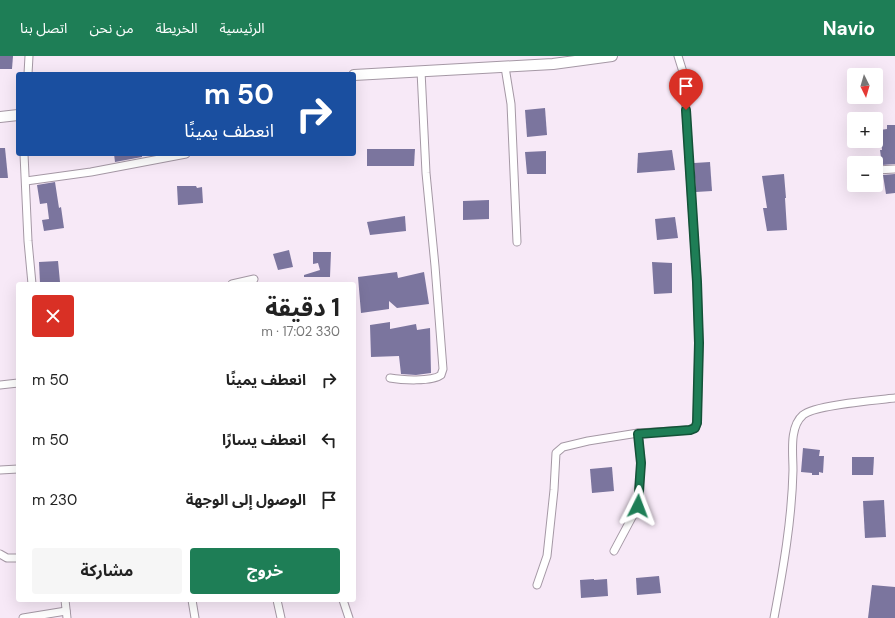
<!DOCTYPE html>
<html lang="ar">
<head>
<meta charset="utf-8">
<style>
	:root { --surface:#fff; --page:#f6f6f6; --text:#222; --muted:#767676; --accent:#1e7e56 }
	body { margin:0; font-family:"DM Sans","Noto Sans Arabic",sans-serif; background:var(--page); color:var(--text); direction:rtl; height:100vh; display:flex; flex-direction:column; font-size:15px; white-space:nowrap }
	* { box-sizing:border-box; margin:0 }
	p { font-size:13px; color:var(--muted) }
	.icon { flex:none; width:22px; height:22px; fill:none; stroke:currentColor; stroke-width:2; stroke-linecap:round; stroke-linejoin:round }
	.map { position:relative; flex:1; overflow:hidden; direction:ltr }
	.panel { position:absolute; left:16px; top:226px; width:340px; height:320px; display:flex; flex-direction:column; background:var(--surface); border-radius:4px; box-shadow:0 4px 16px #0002; direction:rtl }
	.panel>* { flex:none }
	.guide { position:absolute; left:16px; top:16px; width:340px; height:84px; border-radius:4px; box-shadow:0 4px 16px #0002; direction:rtl; background:#1a4fa0; color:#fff; overflow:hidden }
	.needle { width:26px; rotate:175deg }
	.controls { position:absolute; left:847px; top:12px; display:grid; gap:8px }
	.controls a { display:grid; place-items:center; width:36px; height:36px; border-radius:4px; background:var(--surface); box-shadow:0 4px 16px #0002; font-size:20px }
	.pin { position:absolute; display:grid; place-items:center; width:34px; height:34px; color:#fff; margin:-41px -17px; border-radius:50% 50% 50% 0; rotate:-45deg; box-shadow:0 0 4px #0007 }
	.pin .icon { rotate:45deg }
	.me { position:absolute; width:44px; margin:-22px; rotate:3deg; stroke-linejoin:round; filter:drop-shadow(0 0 3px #0008) }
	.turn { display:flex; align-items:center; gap:14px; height:84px; padding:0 16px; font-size:18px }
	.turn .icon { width:52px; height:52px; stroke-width:2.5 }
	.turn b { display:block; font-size:28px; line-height:34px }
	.round { display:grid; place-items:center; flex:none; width:42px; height:42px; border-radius:4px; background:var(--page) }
	.summary { display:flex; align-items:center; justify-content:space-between; height:68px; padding:0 16px }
	h1 { font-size:24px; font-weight:700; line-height:30px }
	.primary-button { display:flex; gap:8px; margin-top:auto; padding:8px 16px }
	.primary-button a { flex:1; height:46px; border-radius:4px; background:var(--accent); color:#fff; font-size:16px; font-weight:700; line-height:46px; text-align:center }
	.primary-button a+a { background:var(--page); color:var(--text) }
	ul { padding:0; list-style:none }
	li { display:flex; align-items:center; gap:12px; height:60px; padding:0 16px }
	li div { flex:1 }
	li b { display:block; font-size:15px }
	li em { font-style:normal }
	header { display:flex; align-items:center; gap:24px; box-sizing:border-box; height:56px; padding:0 20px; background:var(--accent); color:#fff }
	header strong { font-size:19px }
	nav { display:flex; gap:22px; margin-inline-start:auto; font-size:14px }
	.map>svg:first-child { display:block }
</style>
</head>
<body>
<header>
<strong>Navio</strong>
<nav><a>الرئيسية</a><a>الخريطة</a><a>من نحن</a><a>اتصل بنا</a></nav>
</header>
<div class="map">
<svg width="895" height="562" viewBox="0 0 895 562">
	<rect width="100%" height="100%" fill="#f7e9f7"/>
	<g fill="#7b759e">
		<polygon points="0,0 13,0 12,13 0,13"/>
		<polygon points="545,52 547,79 527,81 525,54"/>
		<polygon points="887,69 895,69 895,108 882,109 880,94 882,94 880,74 887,73"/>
		<polygon points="0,92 5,92 8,122 0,122"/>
		<polygon points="367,93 415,93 414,110 367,110"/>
		<polygon points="672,94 675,114 637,117 638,97"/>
		<polygon points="546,95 546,118 527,118 525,96"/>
		<polygon points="114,98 142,98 142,101 115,106"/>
		<polygon points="710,106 712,135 696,136 694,107"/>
		<polygon points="784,118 786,142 785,142 787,174 767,175 763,152 767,152 762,120"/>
		<polygon points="895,118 895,137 886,138 883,119"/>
		<polygon points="55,126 59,152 61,151 64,172 44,175 42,164 49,163 47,147 40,148 37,129"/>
		<polygon points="177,130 196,130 197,132 202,131 203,147 178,149"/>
		<polygon points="489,144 489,163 463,164 463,145"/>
		<polygon points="405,160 406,175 370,179 367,166"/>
		<polygon points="675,161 678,182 657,184 655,163"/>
		<polygon points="289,194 293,211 278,214 273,198"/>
		<polygon points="313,196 331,196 330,221 304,221 304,219 320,214 318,207 313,208"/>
		<polygon points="58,205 60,226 40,227 39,206"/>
		<polygon points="652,206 672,207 672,237 654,238"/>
		<polygon points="397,216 398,222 424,216 429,248 397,252 389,245 389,253 361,257 358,221"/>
		<polygon points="390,266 390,273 416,268 417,274 430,272 431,317 416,319 401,318 399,300 371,301 370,269"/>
		<polygon points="803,392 820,394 819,400 824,400 823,417 819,416 819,419 812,419 812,417 801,416"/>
		<polygon points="852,401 874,401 873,419 852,419"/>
		<polygon points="612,411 614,435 592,437 590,413"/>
		<polygon points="884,444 886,481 865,482 863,445"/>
		<polygon points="659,520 661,537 637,539 636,522"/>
		<polygon points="594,523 594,524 607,523 608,540 581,542 580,524"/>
		<polygon points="872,529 895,531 895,562 868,562"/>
	</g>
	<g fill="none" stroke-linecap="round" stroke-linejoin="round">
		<defs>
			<g id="street">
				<polyline points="505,11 511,48 517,186"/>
				<polyline points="28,18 29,0"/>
				<polyline points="24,98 28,185 32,228"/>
				<polyline points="876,114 895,113"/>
				<polyline points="26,125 91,116 186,98"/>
				<polyline points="232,228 254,223"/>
				<path d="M390 322C401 324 432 326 441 319L443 313 435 210 426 117 421 15"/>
				<polyline points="0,329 18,327"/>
				<polyline points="0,414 18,413"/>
				<polyline points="614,495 638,450 641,407 638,377"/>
				<polyline points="0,498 7,502 18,502"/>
				<polyline points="537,529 547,500 554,434 556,397 563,391 588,385 638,377 689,374 695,372 697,367 699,287 697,226 685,40 683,16 678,0"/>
				<polyline points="65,544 67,562"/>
				<polyline points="192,544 195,562"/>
				<polyline points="277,544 281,562"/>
				<polyline points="343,544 349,562"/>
				<polyline points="23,562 66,555"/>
				<path d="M774 562C783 514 792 463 793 414 793 397 789 371 803 359 814 349 877 344 895 342"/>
			</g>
			<g id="secondary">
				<polyline points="354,19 553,8 612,0"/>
				<polyline points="0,61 18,59"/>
			</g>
		</defs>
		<use href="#street" stroke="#a598a5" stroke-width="9"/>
		<use href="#secondary" stroke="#a598a5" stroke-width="12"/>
		<use href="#street" stroke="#fff" stroke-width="7"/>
		<use href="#secondary" stroke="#fff" stroke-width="10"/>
	</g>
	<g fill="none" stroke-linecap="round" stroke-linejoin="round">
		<defs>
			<polyline id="route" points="638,450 641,407 638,378 690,374 695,372 697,367 699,287 697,226 686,54"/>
		</defs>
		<use href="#route" stroke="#145238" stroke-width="10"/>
		<use href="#route" stroke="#1e7e56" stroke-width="7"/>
	</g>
</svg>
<div class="controls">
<a><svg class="needle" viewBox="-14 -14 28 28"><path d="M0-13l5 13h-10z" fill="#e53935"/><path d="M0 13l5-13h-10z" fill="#767676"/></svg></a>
<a>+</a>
<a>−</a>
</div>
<div class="pin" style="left:686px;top:54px;background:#d93025"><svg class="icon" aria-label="arrive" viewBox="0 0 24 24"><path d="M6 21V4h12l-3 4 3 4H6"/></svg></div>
<svg class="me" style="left:638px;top:450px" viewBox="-20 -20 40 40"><path d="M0-17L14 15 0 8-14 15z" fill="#1e7e56" stroke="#fff" stroke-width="4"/></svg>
<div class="guide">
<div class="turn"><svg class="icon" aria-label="right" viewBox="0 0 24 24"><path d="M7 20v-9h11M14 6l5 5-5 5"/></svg><div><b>50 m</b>انعطف يمينًا</div></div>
</div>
<section class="panel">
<div class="summary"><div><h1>1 دقيقة</h1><p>330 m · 17:02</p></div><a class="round" style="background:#d93025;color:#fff"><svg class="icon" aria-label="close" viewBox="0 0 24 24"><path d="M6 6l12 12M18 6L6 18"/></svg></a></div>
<ul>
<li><svg class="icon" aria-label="right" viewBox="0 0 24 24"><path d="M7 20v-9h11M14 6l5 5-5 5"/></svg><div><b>انعطف يمينًا</b></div><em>50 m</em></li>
<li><svg class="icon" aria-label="left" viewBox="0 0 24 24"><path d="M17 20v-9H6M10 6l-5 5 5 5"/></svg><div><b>انعطف يسارًا</b></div><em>50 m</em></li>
<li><svg class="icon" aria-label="arrive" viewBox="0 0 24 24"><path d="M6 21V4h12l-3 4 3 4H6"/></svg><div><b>الوصول إلى الوجهة</b></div><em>230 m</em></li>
</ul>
<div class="primary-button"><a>خروج</a><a>مشاركة</a></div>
</section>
</div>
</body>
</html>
